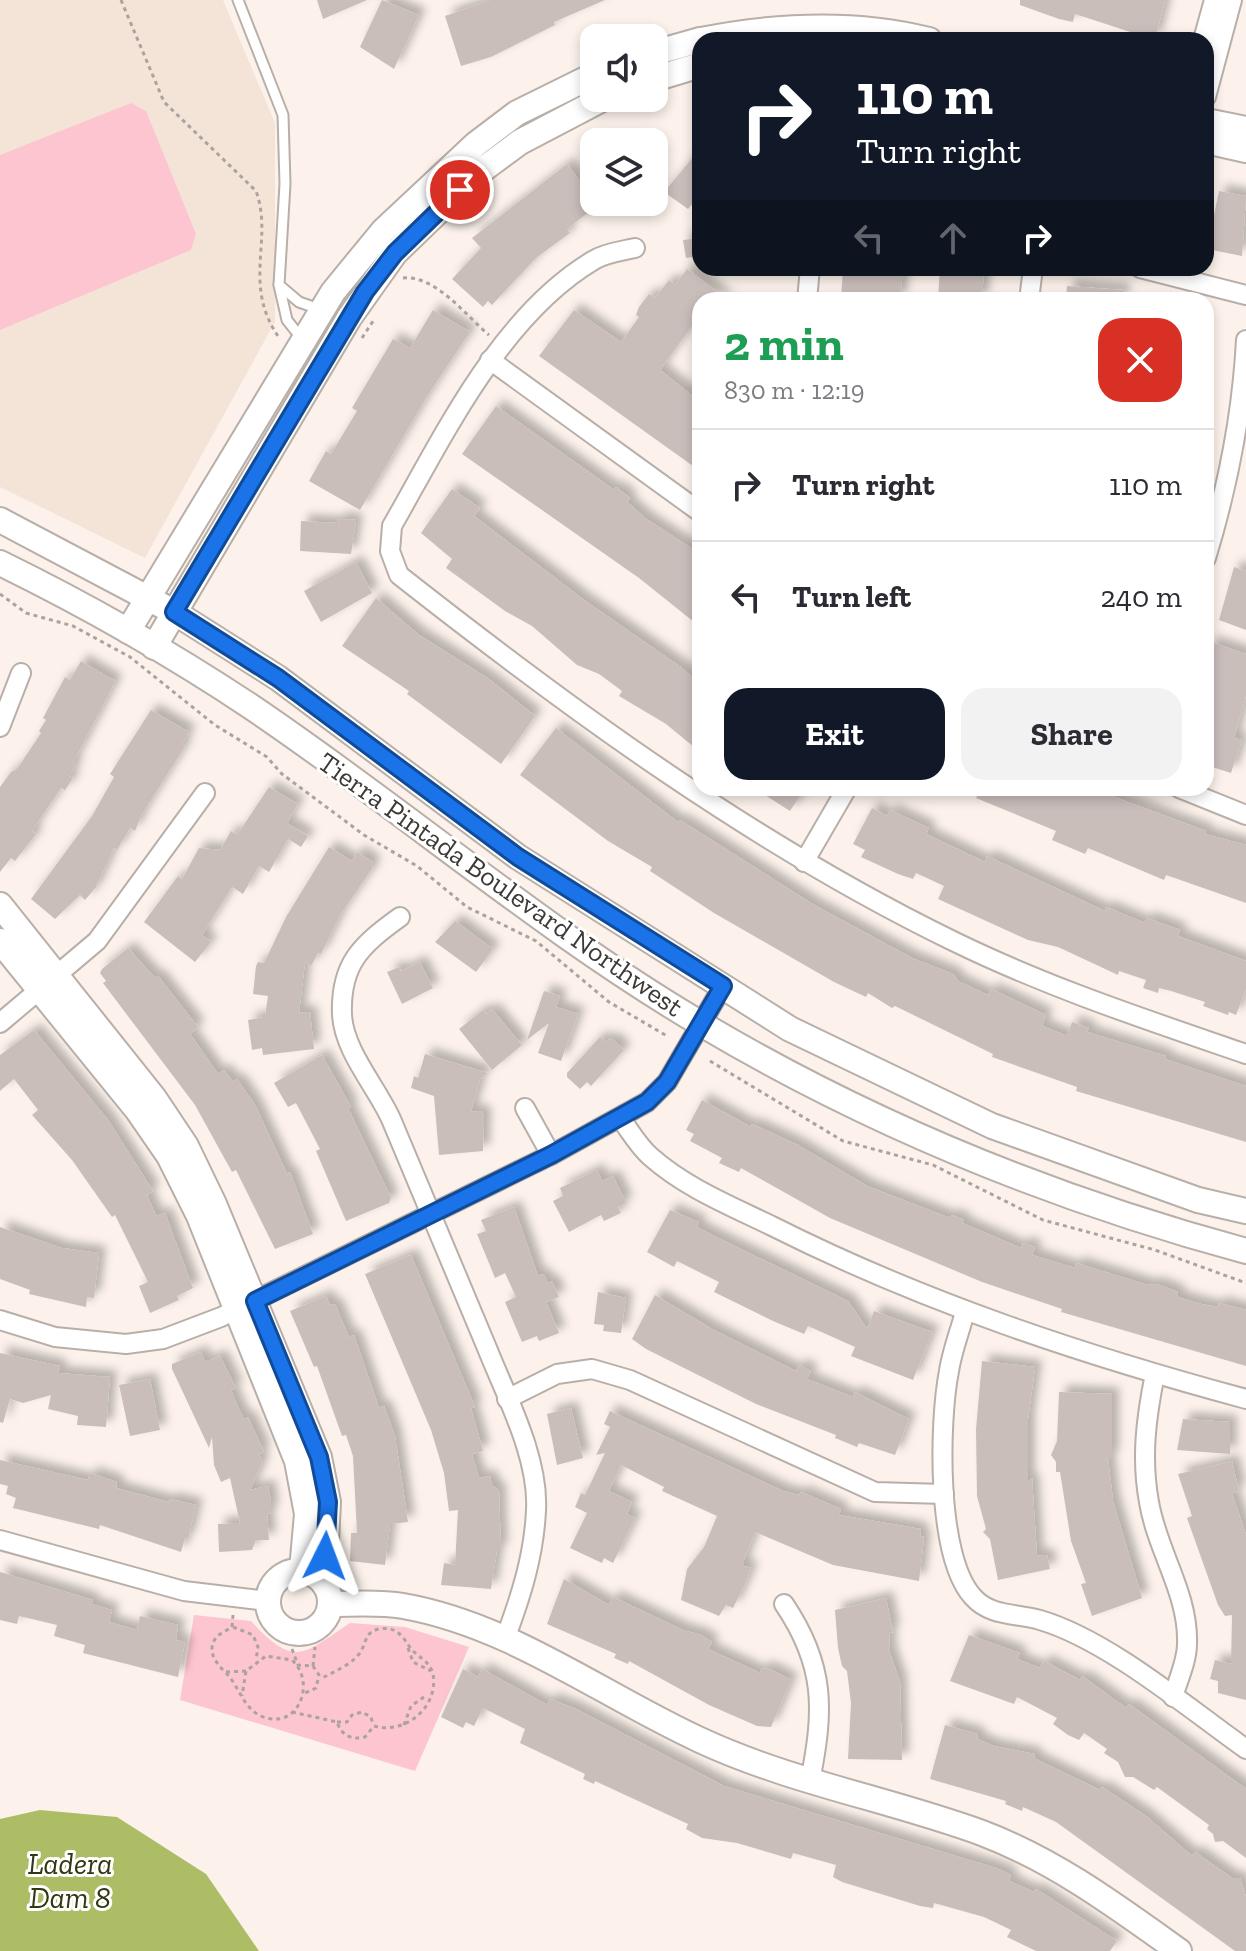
<!DOCTYPE html>
<html lang="en">
<head>
<meta charset="utf-8">
<style>
	:root { --surface:#fff; --page:#f2f2f3; --text:#2b2b33; --muted:#7c7c81; --line:#e1e1e2; --accent:#111827 }
	body { margin:0; font-family:"Zilla Slab",serif; background:var(--page); color:var(--text); height:100vh; display:flex; flex-direction:column; font-size:30px; white-space:nowrap }
	* { box-sizing:border-box; margin:0 }
	p { font-size:26px; color:var(--muted) }
	.icon { flex:none; width:44px; height:44px; fill:none; stroke:currentColor; stroke-width:2; stroke-linecap:round; stroke-linejoin:round }
	.map { position:relative; flex:1; overflow:hidden }
	.side { position:absolute; left:692px; top:292px; width:522px; height:504px; display:flex; flex-direction:column; background:var(--surface); border-radius:24px; box-shadow:0 4px 12px #0003 }
	.side>* { flex:none }
	.guide { position:absolute; left:692px; top:32px; width:522px; height:244px; border-radius:24px; box-shadow:0 4px 12px #0003; background:#111827; color:#fff; overflow:hidden }
	.controls { position:absolute; left:580px; top:24px; display:grid; gap:16px }
	.controls a { display:grid; place-items:center; width:88px; height:88px; border-radius:16px; background:var(--surface); box-shadow:0 4px 12px #0003; font-size:40px }
	.pin { position:absolute; display:grid; place-items:center; width:68px; height:68px; color:#fff; margin:-34px; border:4px solid #fff; border-radius:50%; box-shadow:0 2px 8px #0007 }
	.me { position:absolute; width:88px; margin:-44px; rotate:3deg; stroke-linejoin:round; filter:drop-shadow(0 0 6px #0008) }
	.turn { display:flex; align-items:center; gap:28px; height:168px; padding:0 32px; font-size:36px }
	.turn .icon { width:104px; height:104px; stroke-width:2.5 }
	.turn b { display:block; font-size:56px; line-height:68px }
	.lanes { display:flex; align-items:center; height:76px; padding:0 32px; background:#0003; justify-content:center; gap:40px; direction:ltr }
	.lanes .off { opacity:.35 }
	.round { display:grid; place-items:center; flex:none; width:84px; height:84px; border-radius:24px; background:var(--page) }
	.overview { display:flex; align-items:center; justify-content:space-between; height:136px; padding:0 32px }
	h1 { font-size:48px; font-weight:700; line-height:60px; color:#1e9e55 }
	.action { display:flex; gap:16px; margin-top:auto; padding:16px 32px }
	.action a { flex:1; height:92px; border-radius:24px; background:var(--accent); color:#fff; font-size:32px; font-weight:700; line-height:92px; text-align:center }
	.action a+a { background:var(--page); color:var(--text) }
	ul { padding:0; list-style:none }
	li { display:flex; align-items:center; gap:24px; height:112px; padding:0 32px; border-top:2px solid var(--line) }
	li div { flex:1 }
	li b { display:block; font-size:30px }
	li em { font-style:normal }
	.map>svg:first-child { display:block }
</style>
</head>
<body>
<div class="map">
<svg width="1246" height="1951" viewBox="0 0 1246 1951">
	<defs>
		<filter id="shadow"><feDropShadow dx="7" dy="-7" stdDeviation="4" flood-color="#0004"/></filter>
	</defs>
	<rect width="100%" height="100%" fill="#fcf2eb"/>
	<polygon fill="#f4e4d8" points="0,0 223,0 275,123 275,322 145,558 0,487"/>
	<g fill="#fdc5cf">
		<polygon points="131,103 146,111 196,234 191,250 0,330 0,155"/>
		<path d="M194 1615 251 1621C296 1670 304 1653 350 1623L405 1627 469 1647 415 1771 180 1700Z"/>
	</g>
	<polygon fill="#adbd65" points="40,1810 117,1817 206,1874 259,1951 0,1951 0,1819"/>
	<g fill="#cabebb" filter="url(#shadow)">
		<polygon points="317,0 367,0 323,19"/>
		<polygon points="382,0 419,15 394,69 360,47"/>
		<polygon points="490,0 605,0 554,22 555,25 491,57 461,66 445,16"/>
		<polygon points="1020,0 1165,0 1155,40 1075,14 1073,22 1059,19 1020,5"/>
		<polygon points="700,149 700,195 688,209 664,192"/>
		<polygon points="567,164 594,200 594,208 567,229 570,233 536,258 492,305 488,301 483,307 452,279 481,248 472,238"/>
		<polygon points="1219,191 1246,196 1242,256 1207,249"/>
		<polygon points="700,238 700,256 686,258 683,240"/>
		<polygon points="903,268 900,300 841,300 843,269"/>
		<polygon points="940,268 984,268 982,300 938,300"/>
		<polygon points="687,269 728,300 700,300 700,315 660,370 700,402 700,471 539,356 574,310 621,342 639,317 636,315 639,307 649,294 655,298 669,280 675,285"/>
		<polygon points="1067,286 1123,290 1123,300 1066,300"/>
		<polygon points="433,310 470,332 426,398 360,510 309,481 326,451 331,454 357,411 352,408 393,339 410,348"/>
		<polygon points="496,406 614,490 616,487 630,498 627,502 645,518 700,554 700,614 694,622 639,578 462,454"/>
		<polygon points="452,489 480,508 474,516 584,600 682,668 700,685 700,752 666,724 619,696 622,691 599,674 577,665 532,626 505,611 446,568 452,559 421,533"/>
		<polygon points="338,519 356,520 351,554 300,551 301,521 337,523"/>
		<polygon points="356,562 372,593 321,622 304,591"/>
		<polygon points="1234,567 1246,571 1246,630 1219,620"/>
		<polygon points="376,598 419,635 489,679 535,716 501,764 407,694 409,691 342,646"/>
		<polygon points="1211,642 1246,654 1246,696 1234,738 1242,740 1231,773 1206,765 1206,656"/>
		<polygon points="81,661 115,681 112,688 73,763 76,765 69,776 73,778 65,790 61,788 32,831 36,834 15,861 11,858 0,872 0,787 11,772 17,769 41,733 39,731 46,720 43,718 65,677 70,680"/>
		<polygon points="151,710 189,732 182,744 185,746 141,816 135,831 130,828 117,850 114,848 96,887 85,900 80,895 55,919 31,899 92,816 114,777 110,774"/>
		<polygon points="556,728 679,823 680,820 814,905 912,958 953,974 958,981 988,995 991,989 1046,1015 1042,1026 1067,1036 1072,1022 1089,1028 1087,1032 1166,1056 1165,1059 1246,1086 1246,1142 1076,1091 1077,1087 992,1057 993,1054 895,1006 892,1008 868,993 866,997 834,982 714,913 650,871 652,867 608,841 520,775"/>
		<polygon points="269,787 298,804 287,823 308,836 301,847 288,839 269,872 259,866 243,894 232,887 202,935 211,942 195,962 144,922 178,876 182,879 199,848 220,850 231,831 237,835"/>
		<polygon points="754,788 805,788 790,811"/>
		<polygon points="981,788 1081,788 1091,792 1093,788 1112,788 1109,795 1206,831 1205,834 1246,845 1246,903 1166,875 1164,880 1088,848 1085,854 1052,840 1056,831 976,798"/>
		<polygon points="872,808 887,816 890,810 929,828 926,834 985,862 987,856 1105,911 1106,907 1145,923 1147,918 1180,930 1178,936 1246,961 1246,989 1236,1015 1229,1012 1228,1015 1203,1006 1205,1002 1171,991 1159,988 1158,993 1143,988 1146,980 1119,971 1118,975 1058,947 1028,940 938,899 944,886 916,873 913,879 898,874 861,857 865,850 853,844"/>
		<polygon points="329,847 352,861 357,852 373,862 372,869 340,915 321,954 318,953 311,966 305,962 299,1013 310,1012 314,1049 263,1055 262,1048 252,1050 248,1020 265,1017 268,996 253,994 256,966 258,962 264,963 286,917"/>
		<polygon points="455,921 493,949 476,972 435,942"/>
		<polygon points="128,948 155,978 158,976 198,1027 190,1034 218,1074 224,1070 233,1082 237,1079 255,1105 287,1174 290,1172 313,1234 275,1249 236,1170 232,1172 195,1105 103,983 106,981 100,973 102,969"/>
		<polygon points="420,962 433,988 402,1004 387,972 399,967 401,971"/>
		<polygon points="544,991 560,996 556,1007 578,1014 561,1061 538,1053 549,1023 527,1040"/>
		<polygon points="492,1009 522,1045 492,1070 459,1029 483,1010 486,1014"/>
		<polygon points="34,1030 108,1120 153,1191 147,1195 156,1216 165,1213 193,1288 177,1296 179,1300 150,1313 139,1286 148,1282 115,1215 112,1217 72,1160 32,1115 38,1110 14,1079 0,1091 0,1055"/>
		<polygon points="600,1037 606,1042 611,1038 624,1050 591,1086 587,1082 580,1089 567,1077 567,1073"/>
		<polygon points="425,1054 488,1073 480,1079 471,1112 482,1111 484,1118 483,1151 439,1155 434,1096 411,1088 414,1076 418,1078"/>
		<polygon points="322,1055 351,1107 348,1108 391,1198 389,1203 346,1221 316,1151 320,1149 296,1103 288,1107 274,1083"/>
		<polygon points="702,1100 751,1127 752,1124 796,1144 867,1186 950,1218 952,1215 964,1220 962,1223 1021,1248 1023,1243 1035,1247 1032,1255 1075,1268 1076,1263 1148,1285 1157,1284 1178,1292 1177,1297 1201,1304 1218,1307 1219,1303 1246,1310 1246,1366 1061,1312 1062,1309 982,1282 830,1218 741,1168 739,1172 719,1163 722,1158 690,1141 694,1134 686,1130"/>
		<polygon points="597,1170 602,1181 613,1176 626,1203 618,1207 621,1213 604,1221 601,1215 569,1232 553,1201 563,1196 560,1188"/>
		<polygon points="514,1207 538,1276 543,1274 548,1283 552,1281 559,1297 546,1302 559,1333 539,1341 537,1336 522,1342 505,1302 516,1297 505,1273 495,1278 477,1234 486,1231 481,1220"/>
		<polygon points="670,1210 699,1222 697,1227 714,1236 848,1301 867,1329 874,1311 932,1332 913,1380 851,1356 855,1347 808,1326 804,1334 773,1321 714,1292 719,1282 677,1261 674,1267 647,1252"/>
		<polygon points="0,1227 62,1248 99,1253 94,1298 87,1297 86,1307 29,1294 30,1290 0,1279"/>
		<polygon points="411,1255 475,1407 471,1408 483,1451 472,1454 479,1478 490,1476 492,1485 499,1491 501,1550 497,1550 491,1589 441,1585 444,1563 455,1565 458,1510 449,1511 444,1473 431,1430 365,1274"/>
		<polygon points="598,1292 626,1298 621,1333 603,1331 604,1325 594,1324"/>
		<polygon points="655,1295 712,1329 796,1371 799,1365 811,1371 807,1379 853,1397 855,1392 909,1419 895,1455 859,1443 857,1447 835,1438 836,1435 756,1404 646,1349 632,1339"/>
		<polygon points="326,1296 330,1305 335,1304 349,1337 354,1335 379,1408 384,1406 395,1436 408,1522 390,1524 385,1565 350,1561 351,1533 357,1533 353,1456 346,1435 342,1436 317,1366 314,1367 290,1311"/>
		<polygon points="201,1352 205,1362 220,1356 236,1388 231,1390 237,1405 244,1419 248,1417 264,1452 259,1454 262,1462 250,1490 268,1486 271,1502 271,1513 267,1514 269,1540 256,1540 252,1550 219,1552 218,1524 240,1523 230,1478 221,1482 214,1465 212,1437 209,1448 172,1369 172,1364"/>
		<polygon points="0,1353 60,1366 58,1373 110,1377 106,1427 77,1425 78,1416 48,1409 51,1395 23,1403 10,1399 3,1423 0,1422"/>
		<polygon points="982,1361 1035,1367 1028,1419 1028,1483 1032,1478 1037,1556 1047,1555 1050,1569 998,1580 990,1539 983,1532 986,1529 977,1496 976,1429"/>
		<polygon points="150,1379 160,1430 130,1436 119,1385"/>
		<polygon points="1059,1392 1112,1394 1112,1458 1108,1458 1113,1501 1142,1598 1092,1616 1081,1584 1086,1583 1071,1541 1060,1472 1056,1472 1056,1462 1051,1455 1057,1441"/>
		<polygon points="571,1408 583,1458 557,1465 547,1414"/>
		<polygon points="610,1411 783,1491 799,1495 801,1492 841,1509 839,1515 921,1529 920,1536 924,1537 919,1581 833,1565 755,1532 744,1560 744,1566 751,1568 744,1586 733,1608 726,1605 719,1616 681,1600 687,1569 704,1547 717,1516 662,1491 664,1487 621,1465 609,1491 632,1502 627,1514 635,1518 613,1563 604,1558 602,1563 570,1548 587,1513 575,1507 581,1493 585,1495 605,1453 596,1455 610,1427 604,1424"/>
		<polygon points="1183,1419 1230,1422 1230,1454 1177,1450"/>
		<polygon points="0,1460 88,1480 90,1473 117,1482 116,1488 169,1502 170,1499 196,1505 188,1539 185,1538 181,1552 100,1525 99,1529 13,1508 16,1498 6,1494 8,1486 0,1484"/>
		<polygon points="1232,1461 1239,1491 1232,1493 1246,1535 1246,1700 1218,1693 1218,1681 1210,1679 1215,1660 1231,1664 1232,1615 1225,1616 1218,1605 1187,1518 1192,1516 1178,1474"/>
		<polygon points="0,1572 93,1600 91,1604 112,1610 109,1622 137,1630 140,1616 178,1625 176,1640 185,1642 178,1677 83,1653 85,1645 54,1636 57,1625 19,1616 17,1624 0,1620"/>
		<polygon points="564,1579 609,1605 613,1597 683,1630 701,1635 712,1642 708,1649 760,1673 762,1668 772,1670 791,1680 771,1727 757,1726 709,1705 629,1661 628,1664 614,1658 616,1654 547,1624"/>
		<polygon points="886,1598 893,1632 889,1633 890,1653 900,1682 902,1760 848,1759 851,1703 847,1671 842,1666 838,1648 835,1610"/>
		<polygon points="969,1635 1020,1653 1017,1659 1040,1668 1044,1661 1080,1680 1082,1676 1126,1708 1129,1704 1246,1789 1246,1858 1223,1841 1215,1842 1213,1834 1207,1829 1209,1825 1157,1787 1154,1790 1133,1777 1125,1777 1118,1762 1104,1753 1107,1749 1084,1733 1079,1740 1068,1735 1053,1724 1057,1718 1017,1697 1014,1704 950,1681"/>
		<polygon points="463,1669 478,1677 482,1669 547,1705 550,1699 576,1709 724,1786 996,1868 1011,1875 1009,1881 1034,1892 1036,1889 1117,1941 1110,1951 1036,1951 1007,1937 1011,1930 984,1917 934,1903 933,1908 920,1906 842,1882 833,1877 836,1865 793,1853 791,1859 737,1843 702,1838 686,1829 688,1824 595,1781 594,1784 583,1779 585,1774 520,1743 525,1729 483,1708 474,1726 466,1722 463,1728 441,1717"/>
		<polygon points="945,1725 978,1734 977,1739 994,1746 1035,1754 1034,1758 1042,1762 1100,1790 1102,1787 1146,1816 1192,1856 1195,1852 1232,1878 1240,1878 1246,1897 1246,1951 1235,1951 1056,1822 1023,1807 1022,1811 1005,1804 1006,1801 930,1779"/>
	</g>
	<g fill="none" stroke-linecap="round" stroke-linejoin="round">
		<defs>
			<g id="lane">
				<polyline points="238,0 283,115 285,184 279,285 299,302 319,309"/>
				<polyline points="279,285 287,320 302,339"/>
			</g>
			<g id="street">
				<polyline points="1203,40 1214,0"/>
				<polyline points="1206,97 1232,0"/>
				<path d="M635 248C622 251 605 253 594 260 501 315 444 435 392 526L390 551 399 575C572 711 754 844 953 941 1047 987 1147 1020 1246 1054"/>
				<polyline points="1140,268 1246,295"/>
				<polyline points="807,300 810,268"/>
				<polyline points="1029,300 1033,268"/>
				<polyline points="490,360 700,512"/>
				<path d="M1206 558C1228 486 1242 415 1246 340"/>
				<polyline points="0,727 21,673"/>
				<polyline points="1179,788 1246,815"/>
				<polyline points="804,862 847,788"/>
				<path d="M400 917C361 945 340 964 342 1015 344 1051 376 1086 391 1119 423 1195 455 1271 487 1348 506 1396 539 1457 536 1510 534 1556 521 1596 505 1639"/>
				<polyline points="0,1023 97,941 205,793"/>
				<polyline points="525,1108 551,1155"/>
				<path d="M621 1119C630 1131 639 1147 651 1157 686 1188 731 1206 772 1226 923 1302 1083 1355 1246 1399"/>
				<path d="M965 1312C960 1331 952 1351 949 1371 939 1422 936 1557 973 1597 991 1617 1016 1613 1040 1620 1108 1640 1188 1708 1246 1749"/>
				<polyline points="0,1320 55,1337 126,1344 163,1339 221,1317 551,1155 647,1102 667,1082 723,986"/>
				<path d="M1155 1374C1146 1418 1141 1458 1149 1502 1157 1551 1189 1594 1187 1644 1187 1661 1178 1680 1173 1697"/>
				<polyline points="507,1399 557,1374 592,1369 630,1380 875,1492 944,1494"/>
				<polyline points="0,1540 184,1591 267,1601"/>
				<path d="M784 1604C826 1666 824 1711 810 1781"/>
			</g>
			<g id="secondary">
				<path d="M701 40C777 25 853 21 929 40"/>
				<polyline points="654,53 700,40"/>
				<polyline points="654,79 700,65"/>
				<polyline points="1206,121 1246,129"/>
				<polyline points="1206,141 1246,150"/>
				<polyline points="0,520 174,612 278,678 518,857 790,1029 992,1126 1198,1200 1246,1211"/>
				<path d="M0 563C86 605 170 653 250 706 403 809 543 931 703 1025 872 1125 1057 1200 1246 1251"/>
				<polyline points="128,631 333,292 383,231 476,144 517,113 594,75"/>
				<polyline points="154,647 349,318 395,253 478,173 520,142 604,98"/>
				<polyline points="0,905 154,1098 186,1146 214,1204 319,1457 328,1502 324,1584"/>
				<polyline points="0,941 138,1111 169,1156 199,1216 297,1461 307,1514 302,1570"/>
				<circle cx="299" cy="1602" r="31"/>
				<path d="M330 1604C354 1604 380 1602 403 1606 511 1625 602 1695 700 1740 790 1782 889 1799 982 1833 1054 1860 1116 1906 1179 1951"/>
			</g>
		</defs>
		<use href="#lane" stroke="#b8afa8" stroke-width="13"/>
		<use href="#street" stroke="#b8afa8" stroke-width="22"/>
		<use href="#secondary" stroke="#b8afa8" stroke-width="28"/>
		<g stroke="#aaa39e" stroke-width="3" stroke-dasharray="4 4" stroke-linecap="butt">
			<path d="M121 0 164 102 256 191C274 240 241 285 280 339"/>
			<path d="M403 278C436 275 466 316 489 335"/>
			<polyline points="362,338 375,318"/>
			<polyline points="0,594 26,613 73,626 130,657 215,725 267,757 282,774 364,835 417,866 467,907 536,941 609,1002 667,1036"/>
			<polyline points="710,1061 843,1141 933,1165 1043,1220 1155,1250 1246,1283"/>
			<path d="M233 1615 232 1627 217 1636C206 1651 215 1662 226 1673 239 1686 243 1708 261 1716 298 1732 317 1683 292 1660L266 1656 246 1671 242 1696"/>
			<polyline points="233,1627 253,1635 258,1647 256,1660"/>
			<polyline points="408,1648 413,1662 431,1671"/>
			<polyline points="292,1649 298,1665 313,1666 319,1675 316,1688 305,1693"/>
			<polyline points="313,1666 315,1647"/>
			<polyline points="226,1672 246,1671"/>
			<path d="M292 1712 337 1722C342 1736 351 1740 365 1737L374 1726C404 1735 439 1708 433 1674 430 1660 416 1657 409 1646 402 1635 395 1626 379 1629 365 1632 367 1641 361 1651 355 1663 332 1673 320 1679"/>
			<polyline points="337,1722 347,1722 352,1715 362,1712 371,1717 373,1725"/>
			<polyline points="404,1725 411,1706 427,1695"/>
		</g>
		<use href="#lane" stroke="#fff" stroke-width="9"/>
		<use href="#street" stroke="#fff" stroke-width="18"/>
		<use href="#secondary" stroke="#fff" stroke-width="24"/>
	</g>
	<g fill="none" stroke-linecap="round" stroke-linejoin="round">
		<defs>
			<polyline id="route" points="325,1556 328,1502 319,1457 255,1301 551,1155 647,1102 667,1082 723,986 518,857 278,678 174,612 365,292 395,253 460,190"/>
		</defs>
		<use href="#route" stroke="#114b97" stroke-width="20"/>
		<use href="#route" stroke="#1a73e8" stroke-width="14"/>
	</g>
	<g text-anchor="middle" stroke-width="6" stroke-linejoin="round" paint-order="stroke">
		<g font-size="28" fill="#3c3936" stroke="#fff">
			<text transform="translate(501 884) rotate(35)" y="10">Tierra Pintada Boulevard Northwest</text>
		</g>
		<g font-size="30" font-style="italic" fill="#313711" stroke="#fff">
			<text x="70" y="1874">Ladera<tspan x="70" dy="34">Dam 8</tspan></text>
		</g>
	</g>
</svg>
<div class="controls">
<a><svg class="icon" aria-label="sound" viewBox="0 0 24 24"><path d="M4 9h4l5-4v14l-5-4H4zM17 9q2 3 0 6"/></svg></a>
<a><svg class="icon" aria-label="layers" viewBox="0 0 24 24"><path d="M12 4l9 5-9 5-9-5zM3 14l9 5 9-5"/></svg></a>
</div>
<div class="pin" style="left:460px;top:190px;background:#d93025"><svg class="icon" aria-label="arrive" viewBox="0 0 24 24"><path d="M6 21V4h12l-3 4 3 4H6"/></svg></div>
<svg class="me" style="left:325px;top:1556px" viewBox="-20 -20 40 40"><path d="M0-17L14 15 0 8-14 15z" fill="#1a73e8" stroke="#fff" stroke-width="4"/></svg>
<div class="guide">
<div class="turn"><svg class="icon" aria-label="right" viewBox="0 0 24 24"><path d="M7 20v-9h11M14 6l5 5-5 5"/></svg><div><b>110 m</b>Turn right</div></div>
<div class="lanes"><svg class="icon off" aria-label="left" viewBox="0 0 24 24"><path d="M17 20v-9H6M10 6l-5 5 5 5"/></svg><svg class="icon off" aria-label="ahead" viewBox="0 0 24 24"><path d="M12 20V5M6 11l6-6 6 6"/></svg><svg class="icon" aria-label="right" viewBox="0 0 24 24"><path d="M7 20v-9h11M14 6l5 5-5 5"/></svg></div>
</div>
<section class="side">
<div class="overview"><div><h1>2 min</h1><p>830 m · 12:19</p></div><a class="round" style="background:#d93025;color:#fff"><svg class="icon" aria-label="close" viewBox="0 0 24 24"><path d="M6 6l12 12M18 6L6 18"/></svg></a></div>
<ul>
<li><svg class="icon" aria-label="right" viewBox="0 0 24 24"><path d="M7 20v-9h11M14 6l5 5-5 5"/></svg><div><b>Turn right</b></div><em>110 m</em></li>
<li><svg class="icon" aria-label="left" viewBox="0 0 24 24"><path d="M17 20v-9H6M10 6l-5 5 5 5"/></svg><div><b>Turn left</b></div><em>240 m</em></li>
</ul>
<div class="action"><a>Exit</a><a>Share</a></div>
</section>
</div>
</body>
</html>
